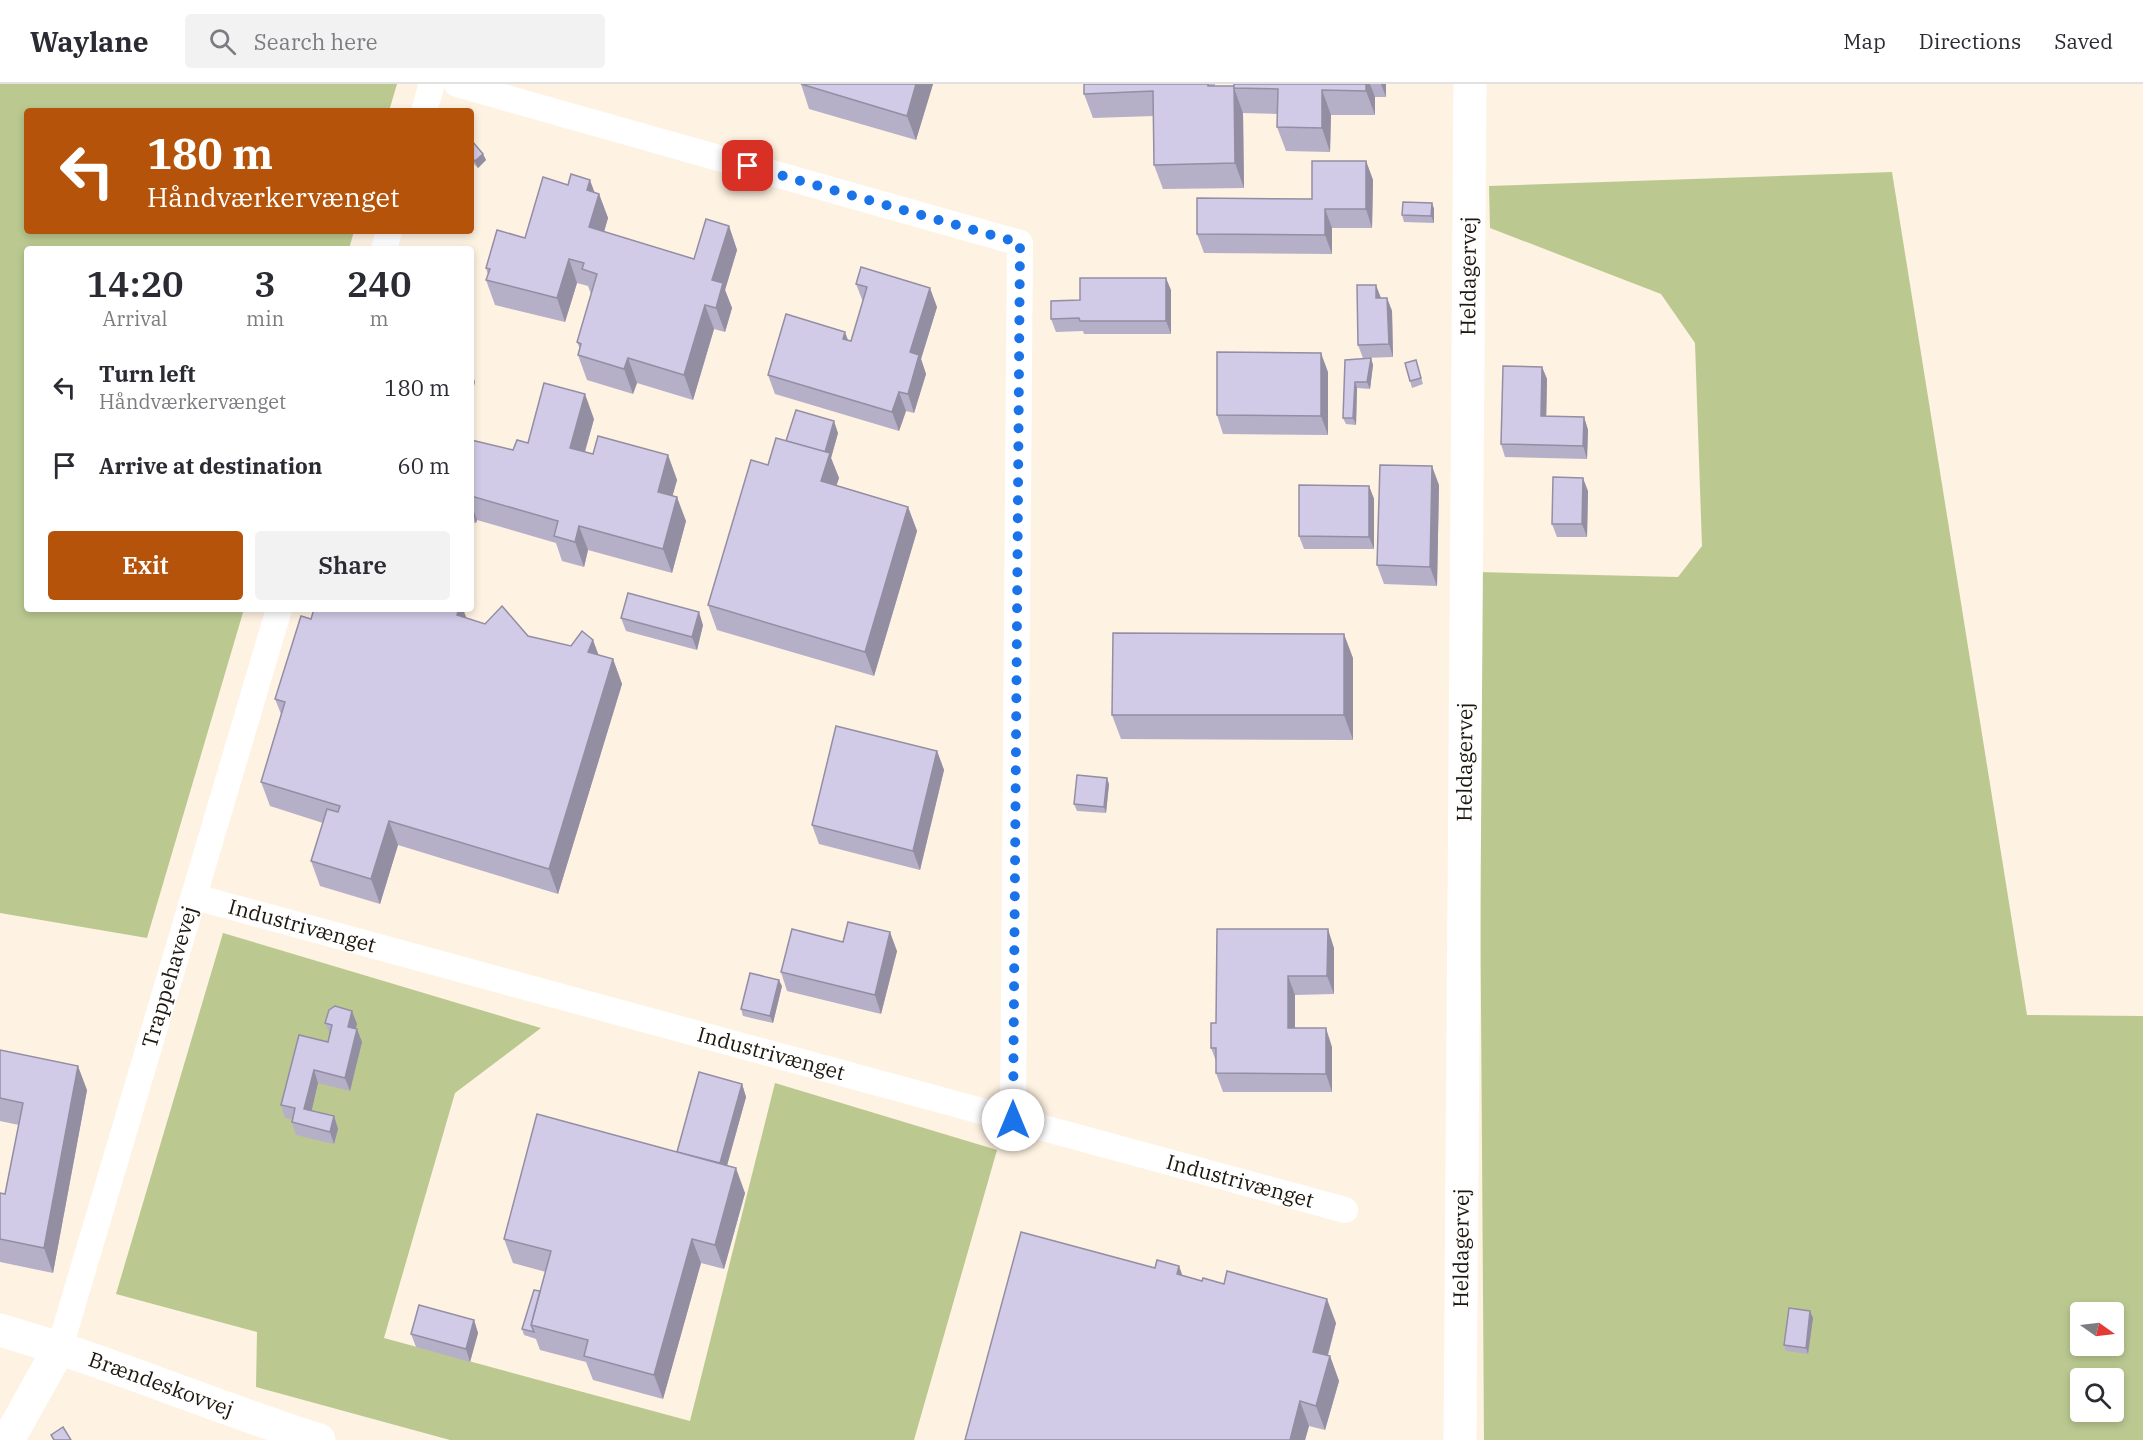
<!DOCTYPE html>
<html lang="en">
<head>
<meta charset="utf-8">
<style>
	:root { --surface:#fff; --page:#f2f2f3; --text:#2b2b33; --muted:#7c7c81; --line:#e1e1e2; --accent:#b45309 }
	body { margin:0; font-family:"IBM Plex Serif",serif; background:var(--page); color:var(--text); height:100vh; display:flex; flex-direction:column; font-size:22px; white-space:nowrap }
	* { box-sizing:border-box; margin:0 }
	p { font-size:20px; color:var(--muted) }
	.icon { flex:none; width:33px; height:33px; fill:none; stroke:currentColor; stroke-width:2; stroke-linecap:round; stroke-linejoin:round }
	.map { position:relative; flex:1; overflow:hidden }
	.side { position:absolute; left:24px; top:162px; width:450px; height:366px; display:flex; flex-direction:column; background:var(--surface); border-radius:6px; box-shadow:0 3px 9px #0003 }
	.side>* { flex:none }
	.hud { position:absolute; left:24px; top:24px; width:450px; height:126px; border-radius:6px; box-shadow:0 3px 9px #0003; background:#b45309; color:#fff; overflow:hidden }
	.needle { width:39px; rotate:104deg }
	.buttons { position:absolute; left:2070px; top:1218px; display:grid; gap:12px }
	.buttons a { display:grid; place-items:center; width:54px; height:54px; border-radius:6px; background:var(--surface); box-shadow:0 3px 9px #0003; font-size:30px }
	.pin { position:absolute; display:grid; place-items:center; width:51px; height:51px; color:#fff; margin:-26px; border-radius:12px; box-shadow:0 3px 9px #0006 }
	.me { position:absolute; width:66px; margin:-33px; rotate:0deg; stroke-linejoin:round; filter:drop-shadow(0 0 4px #0008) }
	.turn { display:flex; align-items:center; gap:21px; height:126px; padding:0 24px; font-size:27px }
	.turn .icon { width:78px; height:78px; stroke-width:2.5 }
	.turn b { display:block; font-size:42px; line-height:51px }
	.eta { display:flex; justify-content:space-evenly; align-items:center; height:102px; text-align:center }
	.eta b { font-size:36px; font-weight:600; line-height:42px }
	.cta { display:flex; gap:12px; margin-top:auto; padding:12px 24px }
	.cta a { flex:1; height:69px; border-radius:6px; background:var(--accent); color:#fff; font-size:24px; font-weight:600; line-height:69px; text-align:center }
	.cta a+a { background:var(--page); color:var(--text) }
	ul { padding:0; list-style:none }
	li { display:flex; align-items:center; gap:18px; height:78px; padding:0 24px }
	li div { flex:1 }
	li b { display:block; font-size:22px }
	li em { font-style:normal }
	header { display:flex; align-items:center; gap:36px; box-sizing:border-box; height:84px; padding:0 30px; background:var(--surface); border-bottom:2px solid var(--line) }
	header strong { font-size:28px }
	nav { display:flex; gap:33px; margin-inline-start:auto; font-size:21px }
	.search { width:420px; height:54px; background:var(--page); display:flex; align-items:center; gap:15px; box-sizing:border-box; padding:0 21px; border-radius:6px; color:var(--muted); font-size:22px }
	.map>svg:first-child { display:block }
</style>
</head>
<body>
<header>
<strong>Waylane</strong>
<div class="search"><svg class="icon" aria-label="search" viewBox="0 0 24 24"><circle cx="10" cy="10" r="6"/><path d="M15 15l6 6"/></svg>Search here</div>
<nav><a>Map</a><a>Directions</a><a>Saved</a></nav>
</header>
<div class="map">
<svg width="2143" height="1356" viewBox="0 0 2143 1356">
	<rect width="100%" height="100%" fill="#fef2e2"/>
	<g fill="#bbc991" fill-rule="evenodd">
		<polygon points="0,0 397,0 389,27 27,27 27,147 354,147 349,165 27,165 27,525 244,525 147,854 0,829"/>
		<path d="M1892 88 2027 931 2143 932V1356H1484L1478 488 1678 493 1702 462 1695 259 1661 210 1490 144 1489 102ZM2080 1228H2114V1262H2080ZM2080 1294H2114V1328H2080Z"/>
		<polygon points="223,849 541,944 455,1009 384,1254 690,1337 775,999 997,1066 914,1356 450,1356 256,1303 257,1248 116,1210"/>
	</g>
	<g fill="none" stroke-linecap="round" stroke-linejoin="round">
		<g stroke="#fff" stroke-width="26">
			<polyline points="457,0 1020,159 1013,1036"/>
			<polyline points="424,27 432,0"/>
			<polyline points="384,165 389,147"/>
			<path id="s1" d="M195 813 1345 1126"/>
			<path id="s2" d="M60 1263 279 525"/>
		</g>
		<g stroke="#fff" stroke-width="33">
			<path id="s3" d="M0 1246C108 1277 212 1322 319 1356"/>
			<polyline points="8,1356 60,1263"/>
			<path id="s4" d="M1460 1356 1470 0"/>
		</g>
	</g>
	<g fill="#b5afc8">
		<polygon points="801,0 933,0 916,56 809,25"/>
		<polygon points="1084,0 1215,0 1215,2 1234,2 1234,0 1386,0 1386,13 1375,13 1375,31 1331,31 1330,68 1286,67 1277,43 1278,30 1243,29 1244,104 1163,105 1154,81 1154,32 1093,34 1084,10"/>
		<polygon points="471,58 483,70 486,76 478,84 471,77"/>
		<polygon points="1366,77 1373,96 1372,144 1332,144 1332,170 1204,169 1197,150 1312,115"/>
		<polygon points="595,109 599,110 608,134 604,148 694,175 729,142 737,166 725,206 732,224 725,248 714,245 693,316 637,299 633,310 587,296 578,271 580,265 577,258 591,210 588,202 577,199 565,238 495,221 486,196 488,191 486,184 525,154"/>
		<polygon points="1432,119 1434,125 1434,139 1404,138 1402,131"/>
		<polygon points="856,200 937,223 921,275 926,290 914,329 906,327 899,347 775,310 768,291 849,257 851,257 863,218"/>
		<polygon points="1171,206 1171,250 1084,250 1083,247 1056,248 1051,235 1080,216"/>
		<polygon points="1381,214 1387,214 1392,227 1393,273 1363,274 1358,261"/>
		<polygon points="1371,274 1373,281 1370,305 1357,304 1356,341 1346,340 1343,334 1345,276"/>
		<polygon points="1416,276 1423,300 1412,304 1410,297"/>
		<polygon points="1542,283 1547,295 1546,333 1584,333 1588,346 1587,375 1505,373 1501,360"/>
		<polygon points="1328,288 1328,351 1223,350 1217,331"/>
		<polygon points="594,335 585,368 593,370 668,371 677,396 672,412 686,437 672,489 588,466 584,483 562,477 556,459 477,436 476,439 471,438 471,356 513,366 528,359"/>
		<polygon points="838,349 831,374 839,394 836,401 908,423 917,447 874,592 717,546 708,521 768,381 786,357"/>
		<polygon points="1439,401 1437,502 1384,500 1377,481"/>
		<polygon points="1369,402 1374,415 1374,465 1304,465 1299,452"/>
		<polygon points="1588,407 1587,453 1557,453 1552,440"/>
		<polygon points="466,534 528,552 571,562 593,556 598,571 613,575 622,600 558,810 398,761 380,820 320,802 311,777 323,739 270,722 261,698 281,630 275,615 311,535"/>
		<polygon points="621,534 703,541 697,566 626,547"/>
		<polygon points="1353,574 1353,656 1121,655 1112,631"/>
		<polygon points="937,667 944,686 920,786 819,760 812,741"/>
		<polygon points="1109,700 1106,729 1077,727 1074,720"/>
		<polygon points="1217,845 1334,864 1334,910 1295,911 1295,944 1332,963 1332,1008 1223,1008 1216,989 1216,977 1211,964 1216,939"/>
		<polygon points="843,858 897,867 881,930 787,907 781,888"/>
		<polygon points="782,902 773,939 743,932 741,925"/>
		<polygon points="325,939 357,940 355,945 357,945 362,958 350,1007 318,999 311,1027 334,1032 338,1045 334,1060 296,1051 292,1038 292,1035 285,1034 281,1021 328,958 330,951"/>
		<polygon points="0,966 87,1006 53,1189 0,1178 0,1109 5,1110 19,1041 0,1037"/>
		<polygon points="742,1000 746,1013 727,1082 745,1109 724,1185 701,1179 663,1315 593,1296 586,1278 540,1266 536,1255 524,1251 522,1245 540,1207 546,1188 513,1179 504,1155 677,1068"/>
		<polygon points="1179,1182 1182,1191 1336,1239 1328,1272 1330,1272 1339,1297 1325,1346 1309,1342 1305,1356 965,1356 1155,1184"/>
		<polygon points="1810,1227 1813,1234 1808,1270 1786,1267 1784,1261"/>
		<polygon points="474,1236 478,1249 470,1278 416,1263 411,1250"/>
	</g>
	<g fill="#938ea2">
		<polygon points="916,0 933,0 916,56 907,32"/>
		<polygon points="1366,0 1370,0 1375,13 1375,31 1366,7"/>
		<polygon points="1381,0 1386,0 1386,13"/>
		<polygon points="1234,4 1243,29 1244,104 1235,79"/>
		<polygon points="1322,6 1331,31 1330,68 1322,44"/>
		<polygon points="483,70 486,76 478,84 475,77"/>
		<polygon points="1366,77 1373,96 1372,144 1366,125"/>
		<polygon points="590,96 597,115 599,110 608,134 598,168 589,143 587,106"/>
		<polygon points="1432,119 1434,125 1434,139 1431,132"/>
		<polygon points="1325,125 1332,144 1332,170 1325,151"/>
		<polygon points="729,142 737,166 725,206 732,224 725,248 716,224 712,196"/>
		<polygon points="569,175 577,199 565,238 557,214"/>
		<polygon points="1166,194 1171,206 1171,250 1166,237"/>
		<polygon points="1376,201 1381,214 1381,227 1376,214"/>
		<polygon points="930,204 937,223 921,275 926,290 914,329 908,310 910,268"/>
		<polygon points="1387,214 1392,227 1393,273 1389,260"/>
		<polygon points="705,221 714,245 693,316 684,291"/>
		<polygon points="845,248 852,267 843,255"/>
		<polygon points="1321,269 1328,288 1328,351 1321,332"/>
		<polygon points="628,274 637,299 633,310 624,285"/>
		<polygon points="1371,274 1373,281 1370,305 1367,298"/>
		<polygon points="1542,283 1547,295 1546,345 1541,332"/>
		<polygon points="471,286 475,298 471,314"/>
		<polygon points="1355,298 1357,304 1356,341 1353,334"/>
		<polygon points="899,308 906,327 899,347 892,328"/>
		<polygon points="585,310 594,335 579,388 570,364"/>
		<polygon points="1584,333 1588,346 1587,375 1583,362"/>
		<polygon points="834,337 838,349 831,374 839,394 830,421 821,397 825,369"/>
		<polygon points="668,371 677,396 667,432 658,408"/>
		<polygon points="1432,382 1439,401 1437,502 1430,483"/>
		<polygon points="1583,394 1588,407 1587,453 1582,440"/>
		<polygon points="1369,402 1374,415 1374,465 1369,453"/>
		<polygon points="677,413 686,437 672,489 663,465"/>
		<polygon points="471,419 477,436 476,439 471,425"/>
		<polygon points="908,423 917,447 874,592 865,568"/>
		<polygon points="579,442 588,466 584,483 575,458"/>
		<polygon points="459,525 463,525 470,543 457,531"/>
		<polygon points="699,528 703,541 697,566 692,553"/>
		<polygon points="1344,550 1353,574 1353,656 1344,631"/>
		<polygon points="593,556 602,580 588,568"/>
		<polygon points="613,575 622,600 558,810 549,785"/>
		<polygon points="937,667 944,686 920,786 913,767"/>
		<polygon points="1107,694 1109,700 1106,729 1104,723"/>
		<polygon points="389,737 398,761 380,820 371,795"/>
		<polygon points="1328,845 1334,864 1334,910 1327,892"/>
		<polygon points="890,848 897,867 881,930 875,911"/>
		<polygon points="1288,892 1295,911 1295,962 1288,944"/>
		<polygon points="779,896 782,902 773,939 770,932"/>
		<polygon points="352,927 357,940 353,956 348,943"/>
		<polygon points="1326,944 1332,963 1332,1008 1326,990"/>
		<polygon points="357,945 362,958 350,1007 345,994"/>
		<polygon points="78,982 87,1006 53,1189 44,1164"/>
		<polygon points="314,986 318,999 309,1038 304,1025"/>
		<polygon points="742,1000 746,1013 724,1092 720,1079"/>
		<polygon points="334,1032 338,1045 334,1060 330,1048"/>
		<polygon points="736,1084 745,1109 724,1185 715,1161"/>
		<polygon points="692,1155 701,1179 663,1315 654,1291"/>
		<polygon points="1179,1182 1188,1207 1177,1190"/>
		<polygon points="1327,1215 1336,1239 1322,1292 1313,1268"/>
		<polygon points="1810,1227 1813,1234 1808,1270 1806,1264"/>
		<polygon points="474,1236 478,1249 470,1278 466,1265"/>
		<polygon points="1330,1272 1339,1297 1325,1346 1316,1322"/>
		<polygon points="1300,1317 1309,1342 1305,1356 1290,1356"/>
	</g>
	<g fill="#d2cbe8" stroke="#938ea2" stroke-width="1.5">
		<polygon points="801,0 916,0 907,32"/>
		<polygon points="1084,0 1208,0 1208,2 1234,2 1235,79 1154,81 1153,7 1084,10"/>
		<polygon points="1234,0 1366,0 1366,7 1322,6 1322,44 1277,43 1278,5 1234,4"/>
		<polygon points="472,57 483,70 475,77 471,73 471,58"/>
		<polygon points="1312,77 1366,77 1366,125 1325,125 1325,151 1197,150 1197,114 1312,115"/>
		<polygon points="571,90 590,96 587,106 599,110 589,143 694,175 706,135 729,142 712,196 723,199 716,224 705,221 684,291 628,274 624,285 578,271 581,260 577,258 597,190 582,185 584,179 569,175 557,214 486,196 490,185 486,184 497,146 525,154 543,93 568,101"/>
		<polygon points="1403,118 1432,119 1431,132 1402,131"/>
		<polygon points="861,183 930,204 910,268 919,271 908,310 899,308 892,328 768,291 786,230 845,248 843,255 851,257 867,203 856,200"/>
		<polygon points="1080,194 1166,194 1166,237 1080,237 1079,234 1051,235 1051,217 1080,216"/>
		<polygon points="1357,201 1376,201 1376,214 1387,214 1389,260 1358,261"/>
		<polygon points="1217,268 1321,269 1321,332 1217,331"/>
		<polygon points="1371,274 1367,298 1355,298 1353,334 1343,334 1345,276"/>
		<polygon points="1416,276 1421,294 1410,297 1405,279"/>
		<polygon points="1503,282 1542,283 1541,332 1584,333 1583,362 1501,360"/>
		<polygon points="544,299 585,310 570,364 593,370 598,352 668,371 658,408 677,413 663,465 579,442 575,458 554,452 558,437 471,412 471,356 513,366 517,356 528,359"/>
		<polygon points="796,326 834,337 825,368 786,357"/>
		<polygon points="776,354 830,369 821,397 908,423 865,568 708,521 751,376 768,381"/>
		<polygon points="1380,381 1432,382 1430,483 1377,481"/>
		<polygon points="1553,393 1583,394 1582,440 1552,440"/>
		<polygon points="1299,401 1369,402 1369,453 1299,452"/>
		<polygon points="628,509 699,528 692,553 621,534"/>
		<polygon points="502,522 528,552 571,562 582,547 593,556 588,568 613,575 549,785 389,737 371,795 311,777 327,725 338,728 340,722 261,698 285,618 275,615 301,532 311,535 314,525 459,525 457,531 485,540"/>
		<polygon points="1113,549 1344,550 1344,631 1112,631"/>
		<polygon points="836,642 937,667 913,767 812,741"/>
		<polygon points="1077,691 1107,694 1104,723 1074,720"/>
		<polygon points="848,838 890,848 875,911 781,888 792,845 843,858"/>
		<polygon points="1217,845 1328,845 1327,892 1288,892 1288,944 1326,944 1326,990 1216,989 1216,964 1211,964 1211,939 1216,939"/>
		<polygon points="750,889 779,896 770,932 741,925"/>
		<polygon points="335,922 352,927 348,943 357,945 345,994 314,986 304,1025 334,1032 330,1048 292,1038 295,1024 281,1021 299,951 328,958 332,941 325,939 329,926"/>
		<polygon points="0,966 78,982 44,1164 0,1155 0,1109 5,1110 23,1019 0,1014"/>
		<polygon points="699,988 742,1000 720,1079 677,1068"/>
		<polygon points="537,1030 736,1084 715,1161 692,1155 654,1291 584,1272 588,1256 531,1241 551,1167 504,1155"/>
		<polygon points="1021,1148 1155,1184 1157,1176 1179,1182 1177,1190 1202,1197 1203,1194 1224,1200 1227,1187 1327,1215 1313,1268 1330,1272 1316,1322 1300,1317 1290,1356 965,1356"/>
		<polygon points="534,1206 540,1207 531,1241 534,1248 522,1245"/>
		<polygon points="419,1221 474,1236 466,1265 411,1250"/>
		<polygon points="1789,1224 1810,1227 1806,1264 1784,1261"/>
		<polygon points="63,1343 71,1356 54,1356 51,1351"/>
	</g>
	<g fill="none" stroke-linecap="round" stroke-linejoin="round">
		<polyline stroke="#1a73e8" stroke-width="10" stroke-dasharray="0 18" points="748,82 1020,159 1013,1036"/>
	</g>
	<g text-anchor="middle" stroke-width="5" stroke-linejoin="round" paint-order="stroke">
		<g font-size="21" fill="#1e170e" stroke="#fef2e2">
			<text dy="7" stroke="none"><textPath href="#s4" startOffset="1164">Heldagervej</textPath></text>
			<text dy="7" stroke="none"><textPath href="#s4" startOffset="678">Heldagervej</textPath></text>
			<text dy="7" stroke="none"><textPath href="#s1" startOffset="111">Industrivænget</textPath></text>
			<text dy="7" stroke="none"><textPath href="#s2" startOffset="386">Trappehavevej</textPath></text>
			<text dy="7" stroke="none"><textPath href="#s1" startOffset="597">Industrivænget</textPath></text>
			<text dy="7" stroke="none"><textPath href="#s1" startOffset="1083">Industrivænget</textPath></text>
			<text dy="7" stroke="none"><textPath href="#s4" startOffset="192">Heldagervej</textPath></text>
			<text dy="7" stroke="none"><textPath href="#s3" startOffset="170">Brændeskovvej</textPath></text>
		</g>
	</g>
</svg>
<div class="buttons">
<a><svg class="needle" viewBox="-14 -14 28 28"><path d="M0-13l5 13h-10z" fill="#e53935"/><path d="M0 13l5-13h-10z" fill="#7c7c81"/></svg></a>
<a><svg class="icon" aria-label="search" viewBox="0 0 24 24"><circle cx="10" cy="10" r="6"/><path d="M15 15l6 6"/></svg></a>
</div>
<div class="pin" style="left:748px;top:82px;background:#d93025"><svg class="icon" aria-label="arrive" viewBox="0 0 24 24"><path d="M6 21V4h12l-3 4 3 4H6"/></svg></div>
<svg class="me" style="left:1013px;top:1036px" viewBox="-20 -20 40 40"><circle r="19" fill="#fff"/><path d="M0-13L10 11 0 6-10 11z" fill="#1a73e8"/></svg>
<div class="hud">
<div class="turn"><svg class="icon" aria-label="left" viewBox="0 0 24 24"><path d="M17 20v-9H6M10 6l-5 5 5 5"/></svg><div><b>180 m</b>Håndværkervænget</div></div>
</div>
<section class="side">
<div class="eta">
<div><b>14:20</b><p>Arrival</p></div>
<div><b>3</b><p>min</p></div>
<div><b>240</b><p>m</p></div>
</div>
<ul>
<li><svg class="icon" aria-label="left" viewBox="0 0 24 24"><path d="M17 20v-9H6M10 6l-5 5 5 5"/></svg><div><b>Turn left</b><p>Håndværkervænget</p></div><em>180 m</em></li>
<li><svg class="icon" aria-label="arrive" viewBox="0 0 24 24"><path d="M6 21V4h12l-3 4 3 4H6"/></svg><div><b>Arrive at destination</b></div><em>60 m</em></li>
</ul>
<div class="cta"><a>Exit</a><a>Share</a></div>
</section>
</div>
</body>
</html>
